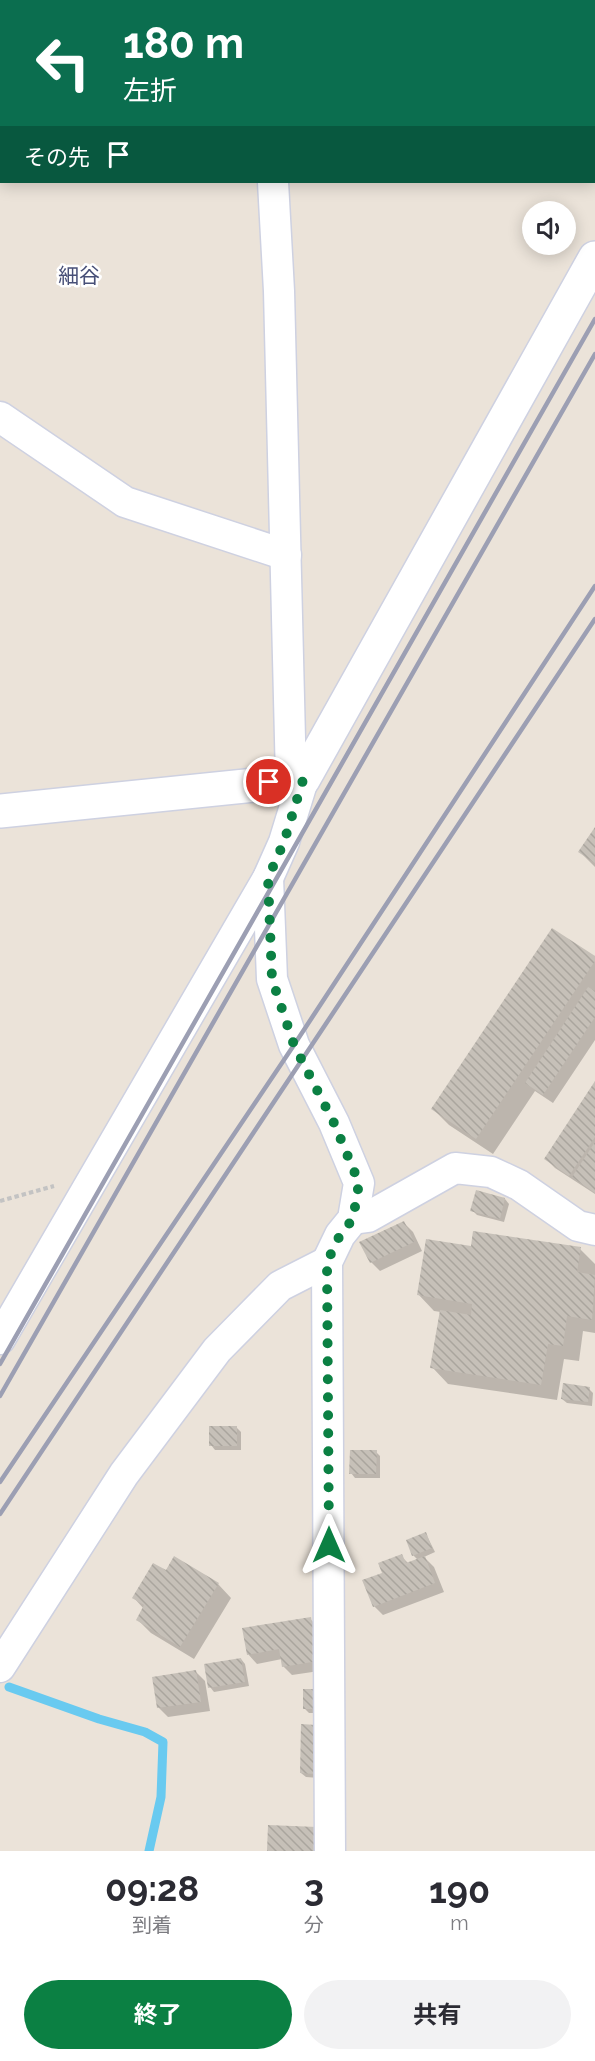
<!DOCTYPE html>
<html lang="ja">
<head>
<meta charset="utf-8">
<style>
	:root { --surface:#fff; --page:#f2f2f3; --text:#2b2b33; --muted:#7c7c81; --accent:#0b8043 }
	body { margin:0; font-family:Raleway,"Noto Sans JP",sans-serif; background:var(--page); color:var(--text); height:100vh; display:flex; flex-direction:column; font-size:22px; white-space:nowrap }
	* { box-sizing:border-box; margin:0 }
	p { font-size:20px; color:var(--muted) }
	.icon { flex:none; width:33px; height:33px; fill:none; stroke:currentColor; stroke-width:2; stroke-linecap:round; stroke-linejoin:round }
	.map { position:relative; height:1851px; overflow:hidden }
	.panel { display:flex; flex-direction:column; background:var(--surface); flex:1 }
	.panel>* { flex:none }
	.top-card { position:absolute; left:0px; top:0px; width:596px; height:183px; box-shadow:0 3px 15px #0003; background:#0b6e4f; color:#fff; overflow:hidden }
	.tools { position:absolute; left:522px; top:201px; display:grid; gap:12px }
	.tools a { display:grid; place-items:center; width:54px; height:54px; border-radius:50%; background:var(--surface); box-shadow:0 3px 15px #0003; font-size:30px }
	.pin { position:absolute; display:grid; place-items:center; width:51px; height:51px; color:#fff; margin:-26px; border:3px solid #fff; border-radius:50%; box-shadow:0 2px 6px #0007 }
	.me { position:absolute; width:66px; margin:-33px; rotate:0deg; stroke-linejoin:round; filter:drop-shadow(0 0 4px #0008) }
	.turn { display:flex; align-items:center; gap:21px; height:126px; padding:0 24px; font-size:27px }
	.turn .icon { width:78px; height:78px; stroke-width:2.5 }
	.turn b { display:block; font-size:42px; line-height:51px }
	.then { display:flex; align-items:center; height:57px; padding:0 24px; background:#0003; gap:12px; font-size:22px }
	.eta { display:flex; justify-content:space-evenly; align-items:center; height:102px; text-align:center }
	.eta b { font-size:36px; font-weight:700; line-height:42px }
	.action { display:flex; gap:12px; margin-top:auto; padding:12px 24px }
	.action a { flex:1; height:69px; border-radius:36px; background:var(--accent); color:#fff; font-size:24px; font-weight:700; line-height:69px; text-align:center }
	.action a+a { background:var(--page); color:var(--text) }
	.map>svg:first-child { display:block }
</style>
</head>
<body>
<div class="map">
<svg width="595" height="1851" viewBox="0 0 595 1851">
	<defs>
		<pattern id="building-back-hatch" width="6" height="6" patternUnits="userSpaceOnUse" patternTransform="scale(1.5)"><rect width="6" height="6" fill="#c6c0b8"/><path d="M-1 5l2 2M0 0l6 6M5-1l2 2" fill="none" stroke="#aaa59e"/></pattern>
	</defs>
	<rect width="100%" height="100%" fill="#ebe3d9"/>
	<g fill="#0003">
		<polygon points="595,830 595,867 580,852"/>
		<polygon points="595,958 595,1040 553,1103 535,1091 493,1154 449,1125 433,1109"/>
		<polygon points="595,1084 595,1194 555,1168 546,1159"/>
		<polygon points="505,1199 509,1204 504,1222 477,1215 472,1210"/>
		<polygon points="403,1222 413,1232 422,1251 380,1271 371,1262"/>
		<polygon points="472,1247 580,1249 595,1264 595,1333 583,1331 579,1361 564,1359 557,1400 448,1384 432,1367 441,1312 434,1311 418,1294"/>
		<polygon points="589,1389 593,1393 592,1406 567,1403 562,1399"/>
		<polygon points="236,1427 241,1432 241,1450 215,1450 211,1445"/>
		<polygon points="376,1452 380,1456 380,1478 355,1478 351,1473"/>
		<polygon points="426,1534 435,1552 424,1557 434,1567 444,1592 383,1615 374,1606 384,1573 401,1556 409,1564 418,1560 413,1555"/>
		<polygon points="166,1572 218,1584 231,1598 194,1659 151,1633 138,1620 144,1609 134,1598"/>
		<polygon points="310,1619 320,1628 326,1670 292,1675 283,1666 282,1659 257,1664 248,1654"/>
		<polygon points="241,1659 245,1664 249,1686 214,1692 210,1687"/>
		<polygon points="196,1672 205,1681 210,1711 168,1717 159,1708 154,1678"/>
		<polygon points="305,1690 319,1713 309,1713 304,1708"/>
		<polygon points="303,1726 319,1778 306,1777 301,1773"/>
	</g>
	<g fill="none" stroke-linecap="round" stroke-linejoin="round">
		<polyline stroke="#69caf0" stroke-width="9" points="9,1687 99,1719 145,1732 163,1742 161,1797 149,1851"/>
	</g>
	<g fill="url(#building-back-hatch)">
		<polygon points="595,827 595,863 578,852"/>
		<polygon points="552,928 595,956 595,961 476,1139 431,1109"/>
		<polygon points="588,987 595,991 595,1017 543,1095 525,1083"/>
		<polygon points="595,1081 595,1137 569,1176 544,1159"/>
		<polygon points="595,1142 595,1193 572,1177"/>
		<polygon points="476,1190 505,1198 500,1219 470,1211"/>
		<polygon points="404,1221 414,1242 370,1263 359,1242"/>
		<polygon points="473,1231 581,1247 577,1272 595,1275 592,1320 567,1316 563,1346 548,1344 541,1385 430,1368 440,1310 471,1315 472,1304 417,1295 426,1239 471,1246"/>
		<polygon points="563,1383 590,1387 588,1402 561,1399"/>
		<rect x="209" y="1426" width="28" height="20"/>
		<polygon points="350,1450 377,1450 376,1474 349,1474"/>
		<polygon points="426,1532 432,1548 412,1556 406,1540"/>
		<polygon points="402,1554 406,1563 425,1556 435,1583 373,1607 362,1580 382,1573 378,1563"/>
		<polygon points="174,1556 219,1583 180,1647 136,1620 144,1605 132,1598 153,1563 166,1570"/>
		<polygon points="311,1617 318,1661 282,1667 279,1649 247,1655 242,1628"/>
		<polygon points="241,1658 245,1682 208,1688 204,1664"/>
		<polygon points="196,1670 201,1702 157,1708 152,1677"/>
		<rect x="303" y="1689" width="12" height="20"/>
		<polygon points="301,1724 316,1725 315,1774 300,1773"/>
		<polygon points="268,1825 317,1827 317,1851 267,1851"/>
	</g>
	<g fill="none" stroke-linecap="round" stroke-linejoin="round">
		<defs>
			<g id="minor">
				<polyline points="269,2 269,0"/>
				<polyline points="0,26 2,26"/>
				<polyline points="273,182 279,291 291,780"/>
				<polyline points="0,417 125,502 286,555"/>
				<polyline points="268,878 272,979 294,1045 334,1123 359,1183 353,1219 340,1235 327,1262 330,1851"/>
				<polyline points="353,1219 368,1217 455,1168 491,1172 519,1185 578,1226 595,1230"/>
				<polyline points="0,1339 268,878 284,842 303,780"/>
				<polyline points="0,1667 124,1474 217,1350 280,1286 327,1262"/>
			</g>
			<polyline id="tertiary" points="0,811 303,780 595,258"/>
		</defs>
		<use href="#minor" stroke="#ced1e1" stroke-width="33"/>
		<use href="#tertiary" stroke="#ced1e1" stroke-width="36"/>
		<polyline stroke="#c3c3c3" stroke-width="4" stroke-dasharray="4.5 3" stroke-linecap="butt" points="0,1201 54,1186"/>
		<use href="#minor" stroke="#fff" stroke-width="30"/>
		<use href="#tertiary" stroke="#fff" stroke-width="33"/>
		<g stroke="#9c9fb3" stroke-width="4.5">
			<polyline points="0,1364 595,319"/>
			<polyline points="0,1396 595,354"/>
			<polyline points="0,1482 294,1045 595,586"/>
			<polyline points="0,1514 595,619"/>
		</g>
	</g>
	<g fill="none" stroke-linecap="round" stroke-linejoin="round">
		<polyline stroke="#0b8043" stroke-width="10" stroke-dasharray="0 18" points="269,782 303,780 284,842 268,878 272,979 294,1045 334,1123 359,1183 353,1219 340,1235 327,1262 329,1545"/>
	</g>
	<g text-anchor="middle" stroke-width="5" stroke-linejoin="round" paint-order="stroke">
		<g font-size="21" fill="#485078" stroke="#fff">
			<text x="79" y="283">細谷</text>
		</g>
	</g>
</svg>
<div class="tools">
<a><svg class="icon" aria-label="sound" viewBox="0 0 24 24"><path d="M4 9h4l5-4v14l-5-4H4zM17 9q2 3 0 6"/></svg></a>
</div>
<div class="pin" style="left:269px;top:782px;background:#d93025"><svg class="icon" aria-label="arrive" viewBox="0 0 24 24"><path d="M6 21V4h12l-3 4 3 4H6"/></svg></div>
<svg class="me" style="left:329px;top:1545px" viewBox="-20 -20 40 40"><path d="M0-17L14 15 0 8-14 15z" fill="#0b8043" stroke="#fff" stroke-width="4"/></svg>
<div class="top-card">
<div class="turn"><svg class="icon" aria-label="left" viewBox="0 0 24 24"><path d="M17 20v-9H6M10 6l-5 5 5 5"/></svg><div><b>180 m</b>左折</div></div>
<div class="then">その先<svg class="icon" aria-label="arrive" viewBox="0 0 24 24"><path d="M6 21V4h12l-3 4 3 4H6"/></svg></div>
</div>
</div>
<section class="panel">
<div class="eta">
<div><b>09:28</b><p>到着</p></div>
<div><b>3</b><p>分</p></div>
<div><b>190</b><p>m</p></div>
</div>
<div class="action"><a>終了</a><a>共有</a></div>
</section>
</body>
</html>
